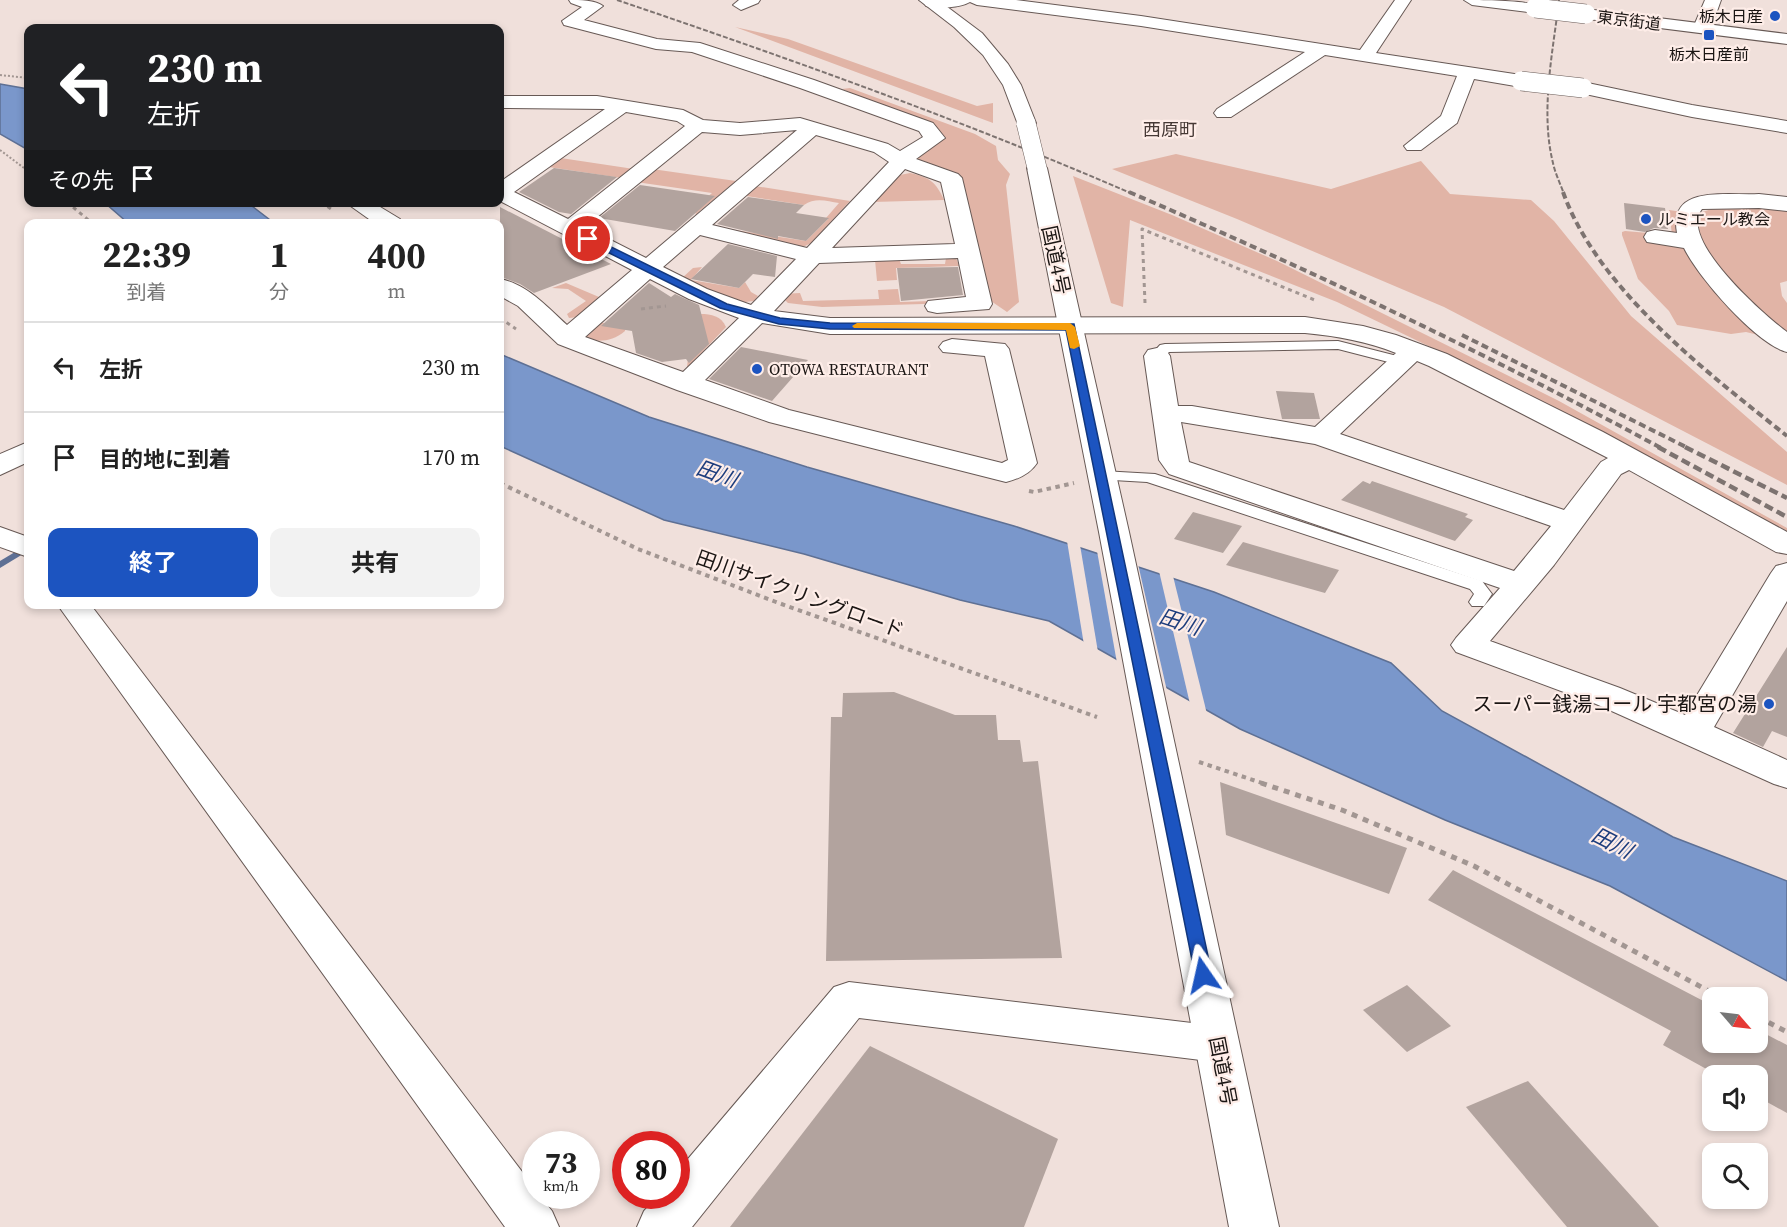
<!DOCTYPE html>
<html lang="ja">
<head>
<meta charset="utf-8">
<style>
	:root { --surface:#fff; --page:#f2f2f2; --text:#222; --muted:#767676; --line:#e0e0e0; --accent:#1c54c0 }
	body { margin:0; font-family:"Source Serif 4","Noto Sans JP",serif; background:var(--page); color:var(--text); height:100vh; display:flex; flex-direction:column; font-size:22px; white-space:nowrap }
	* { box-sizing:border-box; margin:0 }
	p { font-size:20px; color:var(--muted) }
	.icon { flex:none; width:33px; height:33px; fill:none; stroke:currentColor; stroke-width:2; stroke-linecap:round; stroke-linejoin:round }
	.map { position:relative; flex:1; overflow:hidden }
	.sheet { position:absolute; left:24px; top:219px; width:480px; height:390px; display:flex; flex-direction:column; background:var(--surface); border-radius:12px; box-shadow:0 3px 9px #0003 }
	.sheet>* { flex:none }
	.banner { position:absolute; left:24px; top:24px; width:480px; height:183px; border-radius:12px; box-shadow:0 3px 9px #0003; background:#202124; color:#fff; overflow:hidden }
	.needle { width:39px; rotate:118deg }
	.buttons { position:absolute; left:1702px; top:987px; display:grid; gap:12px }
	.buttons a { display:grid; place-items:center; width:66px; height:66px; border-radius:12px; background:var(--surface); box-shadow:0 3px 9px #0003; font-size:30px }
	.speed { position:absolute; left:522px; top:1131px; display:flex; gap:12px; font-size:30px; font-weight:700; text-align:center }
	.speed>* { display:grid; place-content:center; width:78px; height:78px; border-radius:50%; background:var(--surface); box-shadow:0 3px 9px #0003; line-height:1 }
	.speed small { font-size:15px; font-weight:400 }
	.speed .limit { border:9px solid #d22; background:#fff; color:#111 }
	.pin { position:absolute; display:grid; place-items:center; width:51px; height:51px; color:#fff; margin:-26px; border:3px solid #fff; border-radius:50%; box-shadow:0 2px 6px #0007 }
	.me { position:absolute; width:66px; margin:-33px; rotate:349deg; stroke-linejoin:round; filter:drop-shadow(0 0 4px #0008) }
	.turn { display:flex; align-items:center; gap:21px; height:126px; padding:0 24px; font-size:27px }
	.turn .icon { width:78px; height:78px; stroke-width:2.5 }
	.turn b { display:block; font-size:42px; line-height:51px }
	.then { display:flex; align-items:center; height:57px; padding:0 24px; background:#0003; gap:12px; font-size:22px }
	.eta { display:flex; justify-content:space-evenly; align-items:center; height:102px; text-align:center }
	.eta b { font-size:36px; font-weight:700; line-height:42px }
	.primary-button { display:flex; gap:12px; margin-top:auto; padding:12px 24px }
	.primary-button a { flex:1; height:69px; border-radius:12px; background:var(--accent); color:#fff; font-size:24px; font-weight:700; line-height:69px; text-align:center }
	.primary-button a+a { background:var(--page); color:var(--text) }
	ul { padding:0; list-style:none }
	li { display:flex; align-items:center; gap:18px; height:90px; padding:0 24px; border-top:2px solid var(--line) }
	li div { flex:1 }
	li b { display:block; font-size:22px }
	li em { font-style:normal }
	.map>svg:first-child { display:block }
</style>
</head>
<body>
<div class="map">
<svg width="1787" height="1227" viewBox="0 0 1787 1227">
	<rect width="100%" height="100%" fill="#f0e0db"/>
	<g fill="#e1b4a6">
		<polygon points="735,27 788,39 977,106 993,103 993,123"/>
		<polygon points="850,88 975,134 996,146 998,160 1010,174 1006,185 1019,302 1007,312 988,299 955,176 909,159 935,128 842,89"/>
		<polygon points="1176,154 1331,189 1421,161 1450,194 1531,200 1554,221 1631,316 1787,452 1787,485 1444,307 1237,219 1112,169"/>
		<polygon points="554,157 634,169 622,178 542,166"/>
		<polygon points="652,169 736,181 695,215 696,213 691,212 712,193 636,182"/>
		<path d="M910 173C929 177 936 182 944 200L873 202 895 176Z"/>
		<polygon points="1073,176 1172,215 1277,261 1559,401 1787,528 1787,537 1474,368 1337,302 1130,220 1123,307 1111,303"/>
		<path d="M749 185 850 201 811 243 805 246 792 248 716 227 806 241 828 219 826 218 839 203C827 201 815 197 804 205L740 195Z"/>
		<polygon points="1787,207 1787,281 1780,283 1782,296 1787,303 1787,342 1746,332 1731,334 1677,325 1669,311 1638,279 1622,235 1622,232 1625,231 1672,235 1669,210 1697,214 1714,208"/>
		<polygon points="952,257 957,260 959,266 896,268 897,280 877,281 875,260 899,259 901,264 945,264 946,258"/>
		<polygon points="702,267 691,280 739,288 745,282 751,292 758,296 754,301 737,303 681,279 693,268"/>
		<path d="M566 283 599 297C591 308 583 318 569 318L567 314 586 301 568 289 552 288Z"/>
		<polygon points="898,289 900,302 961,300 957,303 822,307 788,303 781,296 782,294 800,293 803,301 879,299 878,290"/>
		<path d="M700 314C712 314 721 316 726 327L687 368 688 357Z"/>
		<path d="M597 322 626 326 625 331C611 343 597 342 580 338Z"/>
	</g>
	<g fill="#7a97cb" stroke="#5e7094" stroke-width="1.5">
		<polygon points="0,84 28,89 28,150 0,134"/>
		<polygon points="105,203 248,203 274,223 128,223"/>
		<polygon points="500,354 649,417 807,467 1014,526 1214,592 1391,663 1442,711 1673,837 1787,881 1787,981 1610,886 1445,820 1240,729 1049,621 960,600 804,554 664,520 500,446"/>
	</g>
	<g fill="#f0e0db">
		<polygon points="1067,541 1080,545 1098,652 1084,645"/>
		<polygon points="1097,551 1138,564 1167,691 1117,663"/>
		<polygon points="1159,571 1173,576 1207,714 1190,704"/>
	</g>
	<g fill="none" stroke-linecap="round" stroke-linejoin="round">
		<polygon fill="#5e7094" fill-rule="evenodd" points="25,546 28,546 28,551 0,568 0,561"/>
	</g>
	<g fill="#b2a39e">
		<polygon points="554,168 617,177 571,214 559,212 519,192"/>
		<polygon points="640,185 715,196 675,231 599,218"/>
		<polygon points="748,197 804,205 796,213 829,218 806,241 778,236 778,239 717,224"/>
		<polygon points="1624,203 1665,208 1668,229 1654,228 1645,232 1626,229"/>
		<polygon points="500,207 611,264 534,293 520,284 504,278 500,275"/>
		<polygon points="728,244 777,256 775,277 753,274 739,288 691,279"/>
		<polygon points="958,267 963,295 901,301 897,268"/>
		<polygon points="649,283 671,297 675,294 699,305 709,344 689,363 686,359 662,362 636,353 632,331 601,326"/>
		<polygon points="741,347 808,360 772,401 709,379"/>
		<polygon points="1276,391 1314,393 1320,419 1282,419"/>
		<polygon points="1363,481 1370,484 1372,481 1442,505 1468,514 1465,517 1473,520 1455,541 1341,500"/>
		<polygon points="1193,512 1242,526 1223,553 1174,539"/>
		<polygon points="1243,542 1339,570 1325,593 1226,565"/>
		<polygon points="1787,647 1787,737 1772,731 1763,747 1733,733"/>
		<polygon points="894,692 955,715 996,715 998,740 1020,740 1023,762 1038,761 1062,958 826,961 831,717 842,717 843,693"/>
		<polygon points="1220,782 1407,848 1389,894 1226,835"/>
		<polygon points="1453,870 1713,1006 1713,1042 1758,1042 1758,1030 1787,1045 1787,1113 1758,1097 1758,1076 1719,1076 1663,1045 1671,1031 1428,900"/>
		<polygon points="1407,985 1451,1026 1407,1052 1363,1010"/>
		<polygon points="870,1046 1058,1139 1024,1227 730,1227"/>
		<polygon points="1528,1081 1659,1227 1567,1227 1466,1107"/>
	</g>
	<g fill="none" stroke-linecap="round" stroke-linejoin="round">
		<defs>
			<g id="lane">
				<polygon points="1338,341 1405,358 1407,361 1400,365 1338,349 1169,352 1162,359 1157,360 1150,356 1160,345 1165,344"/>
				<polygon points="1102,471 1155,474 1482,581 1492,594 1484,606 1472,606 1469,602 1474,594 1470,589 1147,482 1096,479 1094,476"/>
			</g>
			<g id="street">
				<path d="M569 0C580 0 595 0 603 6L584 20 657 39 700 43 814 80 933 123 945 138 916 159 958 174 962 178 992 304 989 309 937 313 928 311 925 306 928 301 966 297 958 258 819 263 774 311 830 318 1305 317 1363 326 1396 335 1447 354 1603 432 1787 532V554L1776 552 1629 470 1621 474 1554 565 1490 641 1620 688 1685 715 1771 573 1776 566 1787 563V601L1714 727 1787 760V788L1774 784 1596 704 1456 652 1451 645 1456 638 1500 588 1169 474 1159 460 1144 356 1148 350 1157 348 1166 350 1170 356 1178 406H1192L1315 427 1396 353C1366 341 1337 336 1305 333L830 334 762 323 705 380 789 410 1002 463 1008 460 985 356 943 352 939 347 943 342 952 339 1005 344 1009 349 1037 463C1030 474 1018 479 1006 482L769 422 677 390 558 344 518 306 500 296V279C527 284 547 307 567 325L632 270 500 201V182L605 109 500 108V96H597L683 110 703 120 740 123 800 118 888 144 900 151 923 137 919 131 800 88 692 52 656 49 564 25 562 21 582 7 571 3ZM626 112 677 121 685 126 568 219 514 192ZM797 130 646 258 585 227 702 132 740 135ZM816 135 874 152 889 162 807 248 712 225ZM905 169 941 182 955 244 832 248ZM700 235 796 259 751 305 707 289 663 267ZM650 279 689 299 739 318 683 372 585 337ZM1417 361 1429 366 1608 458 1601 462 1564 510 1340 434ZM1181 422 1315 444 1551 526 1514 571 1189 462Z"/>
				<polygon points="739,0 760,0 758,3 741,10 733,5"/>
				<path d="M926 0H1016L1141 16 1360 50 1395 0H1411L1376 53 1521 75 1528 77 1530 81 1528 85 1521 87 1474 79 1457 123 1421 150H1407L1404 146 1441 116 1457 76 1325 55 1231 117H1217L1214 113 1217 109 1305 52 1141 26 977 5 970 2C960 8 938 9 926 6L924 3Z"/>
				<polygon points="1705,0 1721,0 1711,28 1708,32 1696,32 1693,28"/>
				<polygon points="1583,82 1692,105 1787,121 1787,133 1692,117 1576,92 1574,88 1576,84"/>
				<path d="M1759 194 1787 197V211L1759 208 1702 209C1677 239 1765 316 1787 332V352C1756 344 1698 277 1684 248L1647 242 1644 237 1647 232 1655 230 1677 233C1668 184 1726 196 1759 194Z"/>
				<polygon points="345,202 372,202 400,219 403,224 376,224"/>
				<polygon points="28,442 28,462 0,475 0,454"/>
				<polygon points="0,527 28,537 28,557 0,547"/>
				<polygon points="57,604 90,604 536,1190 536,1196 540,1196 552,1211 559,1227 505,1227"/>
				<polygon points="849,982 1217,1026 1233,1031 1239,1044 1233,1057 1217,1062 859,1018 692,1227 637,1227 644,1211 658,1196 676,1196 676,1173 834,987"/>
			</g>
			<g id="highway">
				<polygon points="919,0 938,0 982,33 1008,64 1021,85 1036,123 1033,127 1019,127 1003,85 983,55 954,27"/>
				<path d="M1464 0C1480 0 1534 0 1543 8L1535 13 1472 5Z"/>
				<polygon points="1586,9 1787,34 1787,44 1580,18 1578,14"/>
				<polygon points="1037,162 1044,164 1047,168 1129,532 1279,1227 1229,1227 1099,532 1027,168 1030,164"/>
			</g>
		</defs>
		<use href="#lane" stroke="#675955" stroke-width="2"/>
		<use href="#street" stroke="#675955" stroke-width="2"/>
		<use href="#highway" stroke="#675955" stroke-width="2"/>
		<g stroke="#a29692" stroke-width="2" stroke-dasharray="2 2" stroke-linecap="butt">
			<polyline points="0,75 28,78"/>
			<polyline points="0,150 28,171"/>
		</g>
		<g stroke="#a29692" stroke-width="3" stroke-dasharray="4 4" stroke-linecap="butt">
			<polyline points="67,202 93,224"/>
			<polyline points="321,202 331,209"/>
			<polyline points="1145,303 1142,229 1317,301"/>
			<polyline points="641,309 666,306"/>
			<polyline points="500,318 516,329"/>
		</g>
		<g stroke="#a29692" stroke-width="4" stroke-dasharray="4.5 4.5" stroke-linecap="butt">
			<polyline points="500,483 638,549 776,602 1097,717"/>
			<polyline points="1029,491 1034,492 1074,483"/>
			<polyline points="1199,762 1265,784"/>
		</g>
		<g stroke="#a29692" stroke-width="5" stroke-dasharray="6 6" stroke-linecap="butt">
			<polyline points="1261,783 1342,810 1474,866 1722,998"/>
			<polyline points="1758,1017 1787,1032"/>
		</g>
		<use href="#lane" fill="#fff" fill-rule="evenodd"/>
		<use href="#street" fill="#fff" fill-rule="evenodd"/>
		<use href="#highway" fill="#fff" fill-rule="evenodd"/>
		<g stroke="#7d7370" stroke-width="2" stroke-dasharray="5 2" stroke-linecap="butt">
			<path d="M617 0C791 59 964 121 1133 194"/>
			<path d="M1559 0C1553 52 1540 111 1553 163 1555 173 1560 183 1564 194"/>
		</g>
		<g stroke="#7d7370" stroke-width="4" stroke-dasharray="7 4" stroke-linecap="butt">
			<path d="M1129 192C1310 270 1488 354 1661 448"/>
			<path d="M1563 192C1598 290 1708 373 1787 436"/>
			<polyline points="1462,335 1688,448"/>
		</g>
		<g stroke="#7d7370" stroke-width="4.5" stroke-dasharray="9 4.5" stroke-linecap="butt">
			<polyline points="1658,447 1787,517"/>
			<polyline points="1685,447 1787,498"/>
		</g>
		<defs>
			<polyline id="street-bridge" points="1521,81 1583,88"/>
			<g id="highway-bridge">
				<polyline points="1535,8 1586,14"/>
				<polyline points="1026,123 1037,168"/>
			</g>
		</defs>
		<use href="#street-bridge" stroke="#675955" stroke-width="20" stroke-linecap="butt"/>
		<use href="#highway-bridge" stroke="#675955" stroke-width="20" stroke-linecap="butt"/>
		<use href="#street-bridge" stroke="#fff" stroke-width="19"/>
		<use href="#highway-bridge" stroke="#fff" stroke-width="19"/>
	</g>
	<polygon fill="#1c54c0" stroke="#12377d" stroke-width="1.5" points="585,237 591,237 727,304 780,318 830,323 1074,324 1212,975 1210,980 1203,982 1197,980 1195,975 1066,330 830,329 779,324 720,308 585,241"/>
	<polygon fill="#f59e0b" points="857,323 1070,323 1075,327 1080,346 1074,349 1070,348 1066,330 854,328 852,326"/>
	<g fill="#1c54c0" stroke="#feede8" stroke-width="2">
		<circle cx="1775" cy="16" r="6"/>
		<rect x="1703" y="29" width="12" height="12" rx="3"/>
		<circle cx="1646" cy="219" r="6"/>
		<circle cx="757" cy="369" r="6"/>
		<circle cx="1769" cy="704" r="6"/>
	</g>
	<g text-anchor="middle" stroke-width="4.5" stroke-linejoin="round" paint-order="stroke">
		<g font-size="16" fill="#1b1614" stroke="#feede8" text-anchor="start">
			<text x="1763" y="22" text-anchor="end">栃木日産</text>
			<text x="1709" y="60" text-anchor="middle">栃木日産前</text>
			<text x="1658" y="225">ルミエール教会</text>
			<text x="769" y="375">OTOWA RESTAURANT</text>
		</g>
		<g font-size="16" fill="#1b1614" stroke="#feede8">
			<text transform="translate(1629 20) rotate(7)" y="6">東京街道</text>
		</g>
		<g font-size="18" fill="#463935" stroke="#feede8">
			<text x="1170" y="136">西原町</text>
		</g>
		<g font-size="20" fill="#1b1614" stroke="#feede8">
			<text transform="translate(1056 260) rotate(78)" y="7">国道4号</text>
			<text transform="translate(800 594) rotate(20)" y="7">田川サイクリングロード</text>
			<text transform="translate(1223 1071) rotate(79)" y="7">国道4号</text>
		</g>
		<g font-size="20" fill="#1b1614" stroke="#feede8" text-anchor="end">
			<text x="1757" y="711">スーパー銭湯コール 宇都宮の湯</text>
		</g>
		<g font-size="21" font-style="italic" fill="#1d3d7d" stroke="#feede8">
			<text transform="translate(717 474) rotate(20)" y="7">田川</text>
			<text transform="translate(1180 622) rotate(18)" y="7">田川</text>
			<text transform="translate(1612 843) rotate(27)" y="7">田川</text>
		</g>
	</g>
</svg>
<div class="buttons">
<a><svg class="needle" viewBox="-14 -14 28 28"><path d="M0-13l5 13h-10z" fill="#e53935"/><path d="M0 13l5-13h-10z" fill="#767676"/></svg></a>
<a><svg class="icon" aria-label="sound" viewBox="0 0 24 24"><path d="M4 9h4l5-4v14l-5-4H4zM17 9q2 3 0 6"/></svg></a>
<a><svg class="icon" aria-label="search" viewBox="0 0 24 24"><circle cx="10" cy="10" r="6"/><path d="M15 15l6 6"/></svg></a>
</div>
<div class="speed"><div>73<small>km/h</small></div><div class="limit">80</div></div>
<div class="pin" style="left:588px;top:239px;background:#d93025"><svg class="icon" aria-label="arrive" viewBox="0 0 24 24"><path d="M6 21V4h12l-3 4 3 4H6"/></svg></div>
<svg class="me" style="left:1203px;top:975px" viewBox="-20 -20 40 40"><path d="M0-17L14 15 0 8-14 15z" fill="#1c54c0" stroke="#fff" stroke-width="4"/></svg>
<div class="banner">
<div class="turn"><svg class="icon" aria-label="left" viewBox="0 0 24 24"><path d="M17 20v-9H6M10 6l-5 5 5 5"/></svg><div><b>230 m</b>左折</div></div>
<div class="then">その先<svg class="icon" aria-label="arrive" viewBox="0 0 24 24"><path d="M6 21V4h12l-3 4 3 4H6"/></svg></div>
</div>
<section class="sheet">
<div class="eta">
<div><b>22:39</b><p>到着</p></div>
<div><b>1</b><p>分</p></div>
<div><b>400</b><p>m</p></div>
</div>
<ul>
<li><svg class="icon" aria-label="left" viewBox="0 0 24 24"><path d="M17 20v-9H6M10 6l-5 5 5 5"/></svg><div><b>左折</b></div><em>230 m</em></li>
<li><svg class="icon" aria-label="arrive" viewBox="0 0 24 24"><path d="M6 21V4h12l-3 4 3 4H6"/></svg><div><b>目的地に到着</b></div><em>170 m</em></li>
</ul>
<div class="primary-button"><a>終了</a><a>共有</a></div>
</section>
</div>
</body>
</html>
